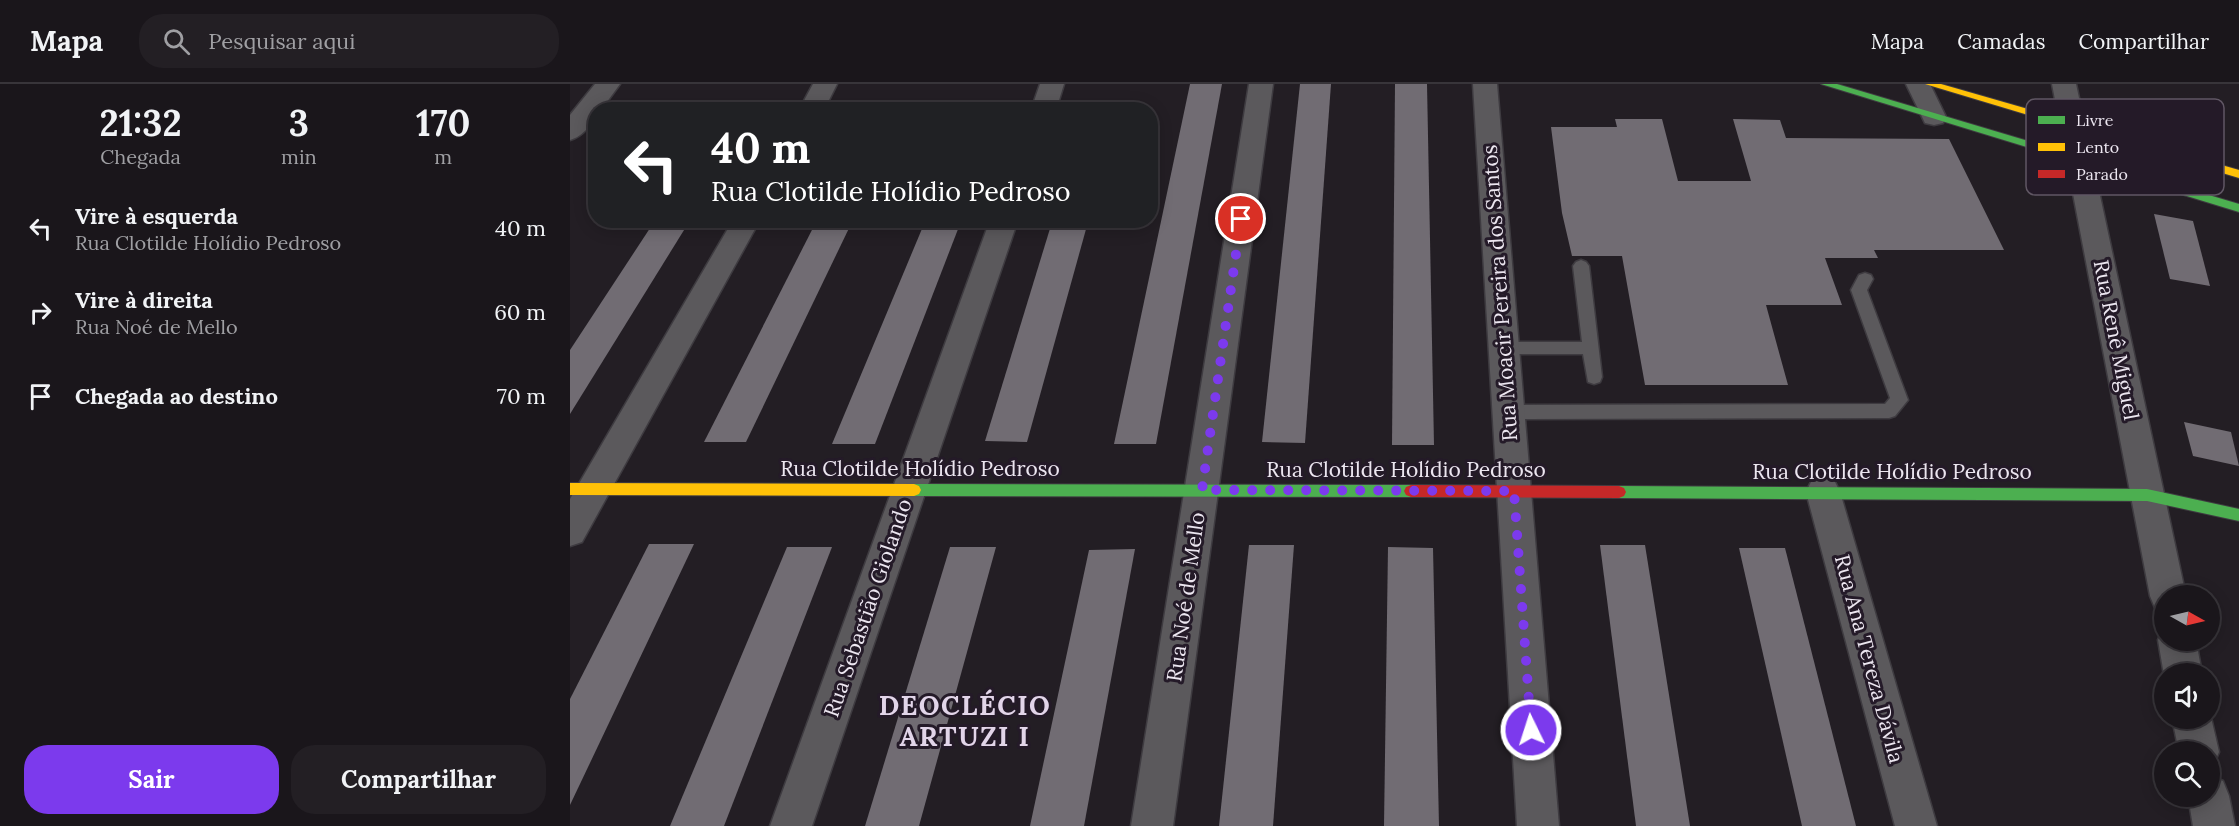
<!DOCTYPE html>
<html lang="pt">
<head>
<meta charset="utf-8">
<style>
	:root { --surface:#1a161b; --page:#231f24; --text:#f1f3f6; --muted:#9f9fa3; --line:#38353a; --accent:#7c3aed }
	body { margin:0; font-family:Lora,serif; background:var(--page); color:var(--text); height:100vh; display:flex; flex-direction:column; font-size:22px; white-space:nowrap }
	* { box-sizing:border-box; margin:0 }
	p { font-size:20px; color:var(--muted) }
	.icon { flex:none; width:33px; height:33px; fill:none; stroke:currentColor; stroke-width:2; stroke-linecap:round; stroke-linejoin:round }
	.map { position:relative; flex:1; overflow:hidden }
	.details { display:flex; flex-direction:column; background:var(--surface); width:570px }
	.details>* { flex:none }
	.hud { position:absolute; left:18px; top:18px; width:570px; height:126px; border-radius:24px; box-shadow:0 3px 15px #0003,0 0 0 2px var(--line); background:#202124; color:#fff; overflow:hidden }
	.needle { width:39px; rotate:98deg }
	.tools { position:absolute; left:1584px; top:501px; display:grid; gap:12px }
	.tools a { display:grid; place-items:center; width:66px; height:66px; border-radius:50%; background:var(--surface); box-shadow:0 3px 15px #0003,0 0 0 2px var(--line); font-size:30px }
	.pin { position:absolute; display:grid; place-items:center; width:51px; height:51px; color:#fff; margin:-26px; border:3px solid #fff; border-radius:50%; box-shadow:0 2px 6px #0007 }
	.me { position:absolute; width:66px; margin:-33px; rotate:356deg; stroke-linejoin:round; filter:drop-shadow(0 0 4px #0008) }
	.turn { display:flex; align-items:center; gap:21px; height:126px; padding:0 24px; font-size:27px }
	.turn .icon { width:78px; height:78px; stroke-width:2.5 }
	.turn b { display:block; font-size:42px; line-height:51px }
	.eta { display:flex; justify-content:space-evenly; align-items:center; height:102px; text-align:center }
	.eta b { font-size:36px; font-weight:700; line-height:42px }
	.primary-button { display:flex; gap:12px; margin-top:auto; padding:12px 24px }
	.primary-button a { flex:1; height:69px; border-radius:24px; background:var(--accent); color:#fff; font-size:24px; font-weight:700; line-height:69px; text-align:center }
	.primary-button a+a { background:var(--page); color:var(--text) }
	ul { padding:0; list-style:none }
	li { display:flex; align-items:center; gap:18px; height:84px; padding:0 24px }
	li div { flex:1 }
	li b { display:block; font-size:22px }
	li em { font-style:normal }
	header { display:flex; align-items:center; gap:36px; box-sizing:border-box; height:84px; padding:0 30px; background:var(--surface); border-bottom:2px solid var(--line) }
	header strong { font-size:28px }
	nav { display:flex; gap:33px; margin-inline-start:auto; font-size:21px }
	.search { width:420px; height:54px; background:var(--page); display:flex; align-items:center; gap:15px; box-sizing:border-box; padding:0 21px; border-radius:24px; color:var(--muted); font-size:22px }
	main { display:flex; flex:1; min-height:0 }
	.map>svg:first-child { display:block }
</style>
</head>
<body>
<header>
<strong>Mapa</strong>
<div class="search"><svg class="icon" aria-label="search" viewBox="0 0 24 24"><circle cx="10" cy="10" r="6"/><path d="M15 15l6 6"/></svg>Pesquisar aqui</div>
<nav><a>Mapa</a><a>Camadas</a><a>Compartilhar</a></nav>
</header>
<main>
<section class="details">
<div class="eta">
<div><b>21:32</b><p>Chegada</p></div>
<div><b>3</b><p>min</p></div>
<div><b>170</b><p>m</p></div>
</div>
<ul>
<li><svg class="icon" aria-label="left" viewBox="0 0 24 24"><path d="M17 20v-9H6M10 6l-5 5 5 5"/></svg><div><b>Vire à esquerda</b><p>Rua Clotilde Holídio Pedroso</p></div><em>40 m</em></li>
<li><svg class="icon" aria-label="right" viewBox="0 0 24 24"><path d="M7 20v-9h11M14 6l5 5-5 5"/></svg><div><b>Vire à direita</b><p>Rua Noé de Mello</p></div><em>60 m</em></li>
<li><svg class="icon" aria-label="arrive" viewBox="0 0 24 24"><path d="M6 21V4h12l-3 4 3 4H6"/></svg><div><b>Chegada ao destino</b></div><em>70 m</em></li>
</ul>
<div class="primary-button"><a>Sair</a><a>Compartilhar</a></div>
</section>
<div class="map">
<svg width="1669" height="742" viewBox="0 0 1669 742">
	<rect width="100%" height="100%" fill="#231e24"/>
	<g fill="#716c73">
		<polygon points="620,0 652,0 586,360 544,360"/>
		<polygon points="730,0 761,0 735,359 692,358"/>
		<polygon points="825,0 857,0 864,361 822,361"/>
		<polygon points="1045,35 1092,35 1108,97 1181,97 1163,35 1210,36 1216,54 1379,55 1434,166 1304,166 1308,174 1255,174 1272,221 1196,221 1218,301 1075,301 1052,172 1002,172 992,129 981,43 1047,43"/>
		<polygon points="1584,130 1623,137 1640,202 1600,195"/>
		<polygon points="84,138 119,138 0,330 0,266"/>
		<polygon points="246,138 282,138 176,358 134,358"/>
		<polygon points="482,138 518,138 457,358 415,357"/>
		<polygon points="354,140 390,140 305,360 262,360"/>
		<polygon points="1614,338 1661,348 1669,382 1623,372"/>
		<polygon points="79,460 124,460 0,721 0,615"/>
		<polygon points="679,461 724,461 703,742 649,742"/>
		<polygon points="1030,461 1075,461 1120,742 1066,742"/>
		<polygon points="217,463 262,463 154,742 100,742"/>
		<polygon points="380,463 426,463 349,742 295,742"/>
		<polygon points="818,463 863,464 869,742 814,742"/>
		<polygon points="1169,464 1215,464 1286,742 1232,742"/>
		<polygon points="565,465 514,742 460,742 519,466"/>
	</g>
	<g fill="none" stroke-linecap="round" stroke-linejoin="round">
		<defs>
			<g id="lane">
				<polygon points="1011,176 1016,178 1019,182 1032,293 1030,298 1024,300 1018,298 1013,270 934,270 928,269 926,264 928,259 934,258 1012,258 1003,182 1006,178"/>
				<polygon points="1295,189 1301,191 1303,195 1297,206 1338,316 1325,332 1319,334 938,335 932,333 929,328 932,323 938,321 1315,320 1320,314 1281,206 1289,191"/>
			</g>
			<g id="street">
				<path d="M25 0H50L31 26H26C26 38 12 53 0 56V31Z"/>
				<polygon points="243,0 267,0 254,26 229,26"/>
				<polygon points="470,0 494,0 486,26 461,26"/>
				<polygon points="679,0 703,0 603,742 561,742"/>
				<polygon points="903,0 927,0 989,742 947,742"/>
				<polygon points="1336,0 1360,0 1376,33 1373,39 1364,41 1355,39"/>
				<polygon points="1482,0 1506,0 1616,512 1594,512 1594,527 1585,524 1580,512"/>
				<polygon points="163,136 190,136 12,458 0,462 0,415"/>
				<polygon points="420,136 448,136 242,742 200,742"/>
				<polygon points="1253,393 1265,398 1270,408 1367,742 1325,742 1236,408 1241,398"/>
				<polygon points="1594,543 1594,556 1626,556 1632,590 1594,590 1594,591 1588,556"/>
				<polygon points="1640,629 1649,668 1643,682 1640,684 1640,668 1609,668 1602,634 1640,634"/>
				<polygon points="1640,692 1653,697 1659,712 1665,742 1623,742 1618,712 1640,712"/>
			</g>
			<g id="fast">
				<polygon points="1251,0 1267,0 1669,120 1669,128"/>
				<polygon points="344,400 841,401 846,403 848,407 846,411 841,413 344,412 339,410 337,406 339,402"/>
				<polygon points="1049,402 1577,405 1669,425 1669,437 1577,417 1049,414 1044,412 1042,408 1044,404"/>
			</g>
			<g id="slow">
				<polygon points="1355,0 1371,0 1669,86 1669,94"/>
				<polygon points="0,399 344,400 349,402 351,406 349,410 344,412 0,411"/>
			</g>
			<polygon id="jam" points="841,401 1049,402 1054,404 1056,408 1054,412 1049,414 841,413 836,411 834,407 836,403"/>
		</defs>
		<use href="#lane" stroke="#3e3b40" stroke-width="3"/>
		<use href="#street" stroke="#3e3b40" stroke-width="3"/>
		<use href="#fast" stroke="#3e3b40" stroke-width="2"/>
		<use href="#slow" stroke="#3e3b40" stroke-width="2"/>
		<use href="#jam" stroke="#3e3b40" stroke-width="2"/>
		<use href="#lane" fill="#5b595c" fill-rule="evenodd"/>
		<use href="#street" fill="#5b595c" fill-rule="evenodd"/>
		<use href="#fast" fill="#4caf50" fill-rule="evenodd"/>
		<use href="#slow" fill="#ffc107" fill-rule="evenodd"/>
		<use href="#jam" fill="#c62828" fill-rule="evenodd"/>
	</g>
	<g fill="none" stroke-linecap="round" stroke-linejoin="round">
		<polyline stroke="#7c3aed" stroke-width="10" stroke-dasharray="0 18" points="671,135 632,406 944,407 961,646"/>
	</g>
	<g text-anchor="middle" stroke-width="6" stroke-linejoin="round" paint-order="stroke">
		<g font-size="21" fill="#ece6f0" stroke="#241a28">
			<text transform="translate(930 209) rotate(-94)" y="7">Rua Moacir Pereira dos Santos</text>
			<text transform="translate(1546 256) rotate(79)" y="7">Rua Renê Miguel</text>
			<text x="350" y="392">Rua Clotilde Holídio Pedroso</text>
			<text x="836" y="393">Rua Clotilde Holídio Pedroso</text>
			<text x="1322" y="395">Rua Clotilde Holídio Pedroso</text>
			<text transform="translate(616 513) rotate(-82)" y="7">Rua Noé de Mello</text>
			<text transform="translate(298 524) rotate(-71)" y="7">Rua Sebastião Giolando</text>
			<text transform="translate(1299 575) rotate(75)" y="7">Rua Ana Tereza Dávila</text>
		</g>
		<g font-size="27" font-weight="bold" letter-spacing="1.5" fill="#e2d5e9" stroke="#241a28">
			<text x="395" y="631">DEOCLÉCIO<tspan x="395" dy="31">ARTUZI I</tspan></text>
		</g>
	</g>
	<rect x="1456" y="15" width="198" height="96" rx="9" fill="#241a28" stroke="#605764" stroke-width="1.5"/>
	<rect x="1468" y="32" width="27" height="8" fill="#4caf50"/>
	<rect x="1468" y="59" width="27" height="8" fill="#ffc107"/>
	<rect x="1468" y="86" width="27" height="8" fill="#c62828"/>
	<g font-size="16" fill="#ece6f0">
		<text x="1506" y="42">Livre</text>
		<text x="1506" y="69">Lento</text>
		<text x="1506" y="96">Parado</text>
	</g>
</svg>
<div class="tools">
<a><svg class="needle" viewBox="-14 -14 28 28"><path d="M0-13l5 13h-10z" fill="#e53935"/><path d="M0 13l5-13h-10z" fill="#9f9fa3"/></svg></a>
<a><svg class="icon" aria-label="sound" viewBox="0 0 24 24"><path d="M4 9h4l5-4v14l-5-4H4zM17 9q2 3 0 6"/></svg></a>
<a><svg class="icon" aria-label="search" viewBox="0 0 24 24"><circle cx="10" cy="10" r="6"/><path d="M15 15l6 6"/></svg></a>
</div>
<div class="pin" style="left:671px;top:135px;background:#d93025"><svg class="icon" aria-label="arrive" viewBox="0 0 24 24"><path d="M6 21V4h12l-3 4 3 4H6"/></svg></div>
<svg class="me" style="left:961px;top:646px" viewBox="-20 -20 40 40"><circle r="17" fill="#7c3aed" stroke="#fff" stroke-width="3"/><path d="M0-11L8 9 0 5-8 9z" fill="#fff"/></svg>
<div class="hud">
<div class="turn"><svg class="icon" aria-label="left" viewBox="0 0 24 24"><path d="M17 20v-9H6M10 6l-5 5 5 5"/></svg><div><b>40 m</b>Rua Clotilde Holídio Pedroso</div></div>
</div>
</div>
</main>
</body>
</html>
